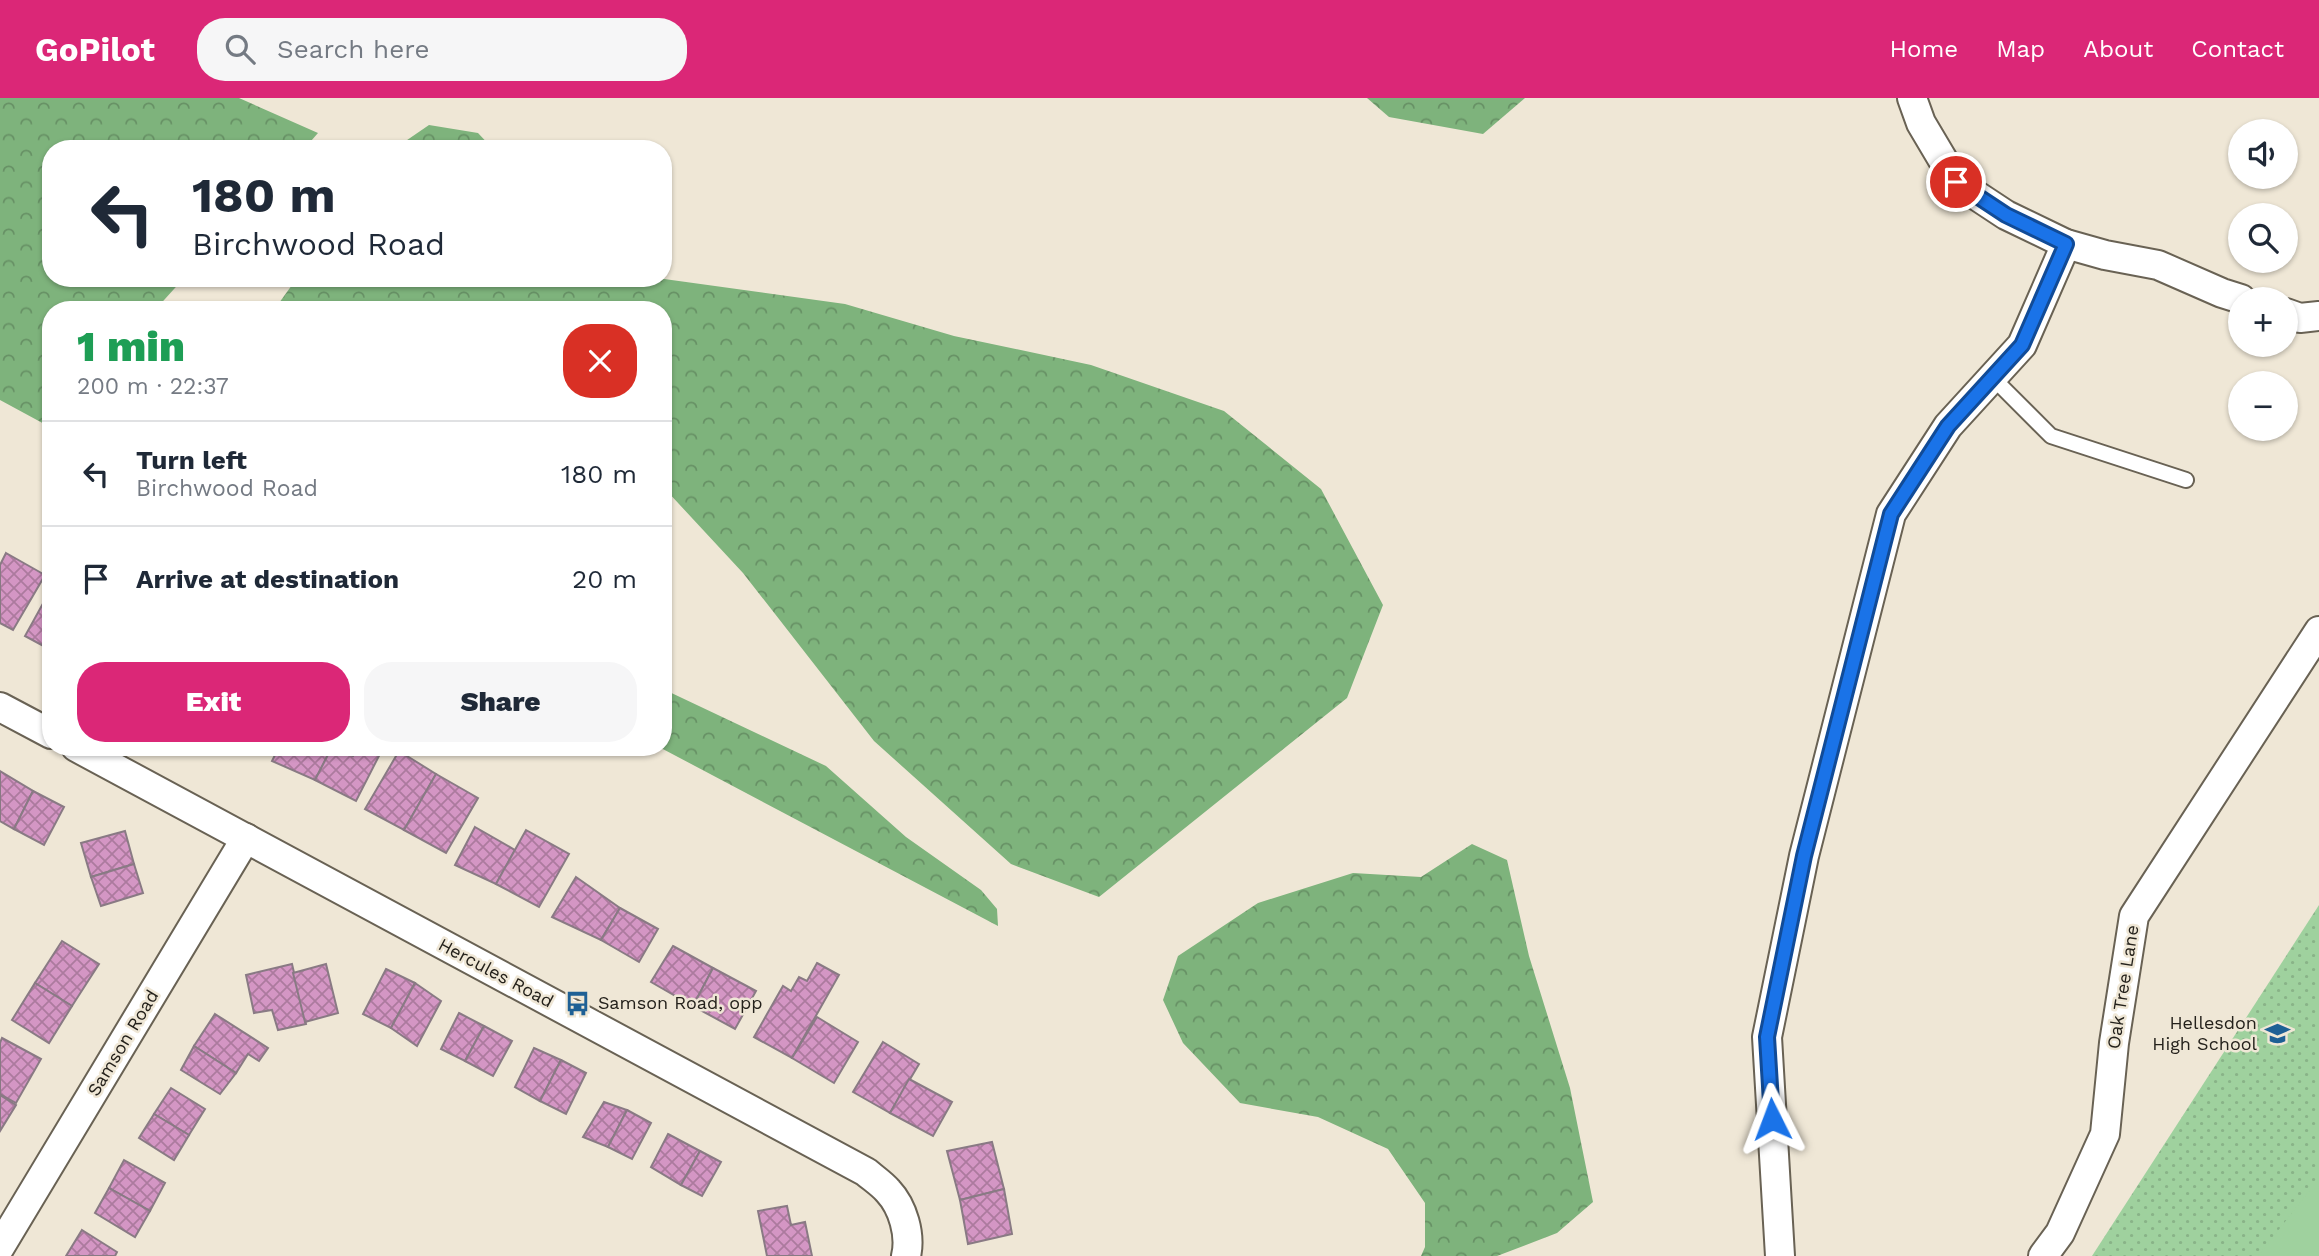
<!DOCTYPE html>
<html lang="en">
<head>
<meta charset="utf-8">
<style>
	:root { --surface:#fff; --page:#f6f6f7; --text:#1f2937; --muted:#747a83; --line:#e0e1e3; --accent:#db2777 }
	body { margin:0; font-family:"Work Sans",sans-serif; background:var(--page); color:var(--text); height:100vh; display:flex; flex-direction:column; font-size:26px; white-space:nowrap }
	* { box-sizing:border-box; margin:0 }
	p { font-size:23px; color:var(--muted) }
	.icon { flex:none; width:38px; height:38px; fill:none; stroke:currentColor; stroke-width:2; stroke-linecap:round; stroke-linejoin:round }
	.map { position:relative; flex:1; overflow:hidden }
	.sheet { position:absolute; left:42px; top:203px; width:630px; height:455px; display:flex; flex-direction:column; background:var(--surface); border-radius:28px; box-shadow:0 2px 5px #0004 }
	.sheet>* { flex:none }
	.guide { position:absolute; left:42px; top:42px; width:630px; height:147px; border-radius:28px; box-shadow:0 2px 5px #0004; background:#fff; color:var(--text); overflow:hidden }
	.controls { position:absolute; left:2228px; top:21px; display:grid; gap:14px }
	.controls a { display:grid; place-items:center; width:70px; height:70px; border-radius:50%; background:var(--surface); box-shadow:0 2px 5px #0004; font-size:35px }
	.pin { position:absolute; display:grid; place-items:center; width:60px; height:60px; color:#fff; margin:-30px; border:4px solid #fff; border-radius:50%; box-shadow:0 2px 7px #0007 }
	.me { position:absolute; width:77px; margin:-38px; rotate:357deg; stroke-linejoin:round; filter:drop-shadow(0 0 5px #0008) }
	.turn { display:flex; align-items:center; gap:24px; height:147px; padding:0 35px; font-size:32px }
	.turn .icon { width:91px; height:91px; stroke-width:2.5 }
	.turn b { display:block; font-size:49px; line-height:60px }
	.round { display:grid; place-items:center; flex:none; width:74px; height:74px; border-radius:28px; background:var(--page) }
	.summary { display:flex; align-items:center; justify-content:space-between; height:119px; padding:0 35px }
	h1 { font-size:42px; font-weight:800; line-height:52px; color:#1e9e55 }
	.button { display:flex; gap:14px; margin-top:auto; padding:14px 35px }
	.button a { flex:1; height:80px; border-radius:28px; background:var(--accent); color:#fff; font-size:28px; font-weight:800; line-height:80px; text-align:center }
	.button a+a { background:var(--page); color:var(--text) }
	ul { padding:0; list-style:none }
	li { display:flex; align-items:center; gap:21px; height:105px; padding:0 35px; border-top:2px solid var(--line) }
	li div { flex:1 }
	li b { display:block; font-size:26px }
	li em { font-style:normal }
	header { display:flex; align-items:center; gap:42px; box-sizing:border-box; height:98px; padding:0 35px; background:var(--accent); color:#fff }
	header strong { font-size:33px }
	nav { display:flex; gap:38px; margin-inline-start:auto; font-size:24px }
	.search { width:490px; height:63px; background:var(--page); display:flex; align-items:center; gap:18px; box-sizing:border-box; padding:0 24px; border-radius:28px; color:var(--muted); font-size:26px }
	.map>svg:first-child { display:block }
</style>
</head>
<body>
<header>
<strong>GoPilot</strong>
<div class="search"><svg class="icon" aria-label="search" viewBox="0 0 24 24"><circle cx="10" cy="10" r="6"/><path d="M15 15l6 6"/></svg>Search here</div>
<nav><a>Home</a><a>Map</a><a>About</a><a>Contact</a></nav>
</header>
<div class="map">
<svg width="2319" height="1158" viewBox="0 0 2319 1158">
	<defs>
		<pattern id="forest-crowns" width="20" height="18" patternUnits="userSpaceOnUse" patternTransform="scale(1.75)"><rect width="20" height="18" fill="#7eb37c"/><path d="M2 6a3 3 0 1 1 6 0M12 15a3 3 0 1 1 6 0" fill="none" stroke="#679165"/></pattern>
		<pattern id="park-dots" width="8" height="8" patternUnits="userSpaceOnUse" patternTransform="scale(1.75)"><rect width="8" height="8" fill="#9fd19e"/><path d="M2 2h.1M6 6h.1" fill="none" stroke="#89b388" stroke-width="1.8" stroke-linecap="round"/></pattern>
		<pattern id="building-cross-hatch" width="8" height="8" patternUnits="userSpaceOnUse" patternTransform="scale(1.75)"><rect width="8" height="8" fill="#d496c4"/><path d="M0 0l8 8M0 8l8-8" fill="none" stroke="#ac7a9e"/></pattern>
	</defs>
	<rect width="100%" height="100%" fill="#efe7d6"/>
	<g fill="url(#forest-crowns)">
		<polygon points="0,0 239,0 318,35 304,51 51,51 51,180 184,180 155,212 51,212 51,325 48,328 0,302"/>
		<polygon points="1367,0 1525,0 1483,36 1389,19"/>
		<polygon points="429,27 478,35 493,51 394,51"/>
		<polygon points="297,180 657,180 845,206 954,238 1091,267 1224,313 1321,391 1383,507 1347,600 1099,799 1011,766 874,643 743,475 666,392 663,392 663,212 274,212"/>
		<polygon points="663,591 826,668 906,739 981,792 997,811 998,828 659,649 663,649"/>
		<polygon points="1472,746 1507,762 1529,858 1570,990 1593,1104 1557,1135 1497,1158 1421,1158 1425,1149 1425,1105 1388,1051 1318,1019 1240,1005 1183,945 1163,902 1178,858 1258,805 1353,775 1421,779"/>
	</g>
	<polygon fill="url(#park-dots)" points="2319,807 2319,1158 2092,1158"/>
	<polygon fill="#9fd19e" points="2319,1090 2319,1158 2258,1158 2310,1092"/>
	<g fill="url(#building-cross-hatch)" stroke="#897a84" stroke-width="2">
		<polygon points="6,455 45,477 13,532 0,525 0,467"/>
		<polygon points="51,491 51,552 25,538"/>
		<polygon points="279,649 332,649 315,682 272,663"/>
		<polygon points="332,649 353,658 358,649 383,650 356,703 315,682"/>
		<polygon points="399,653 436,676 404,732 365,711"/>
		<polygon points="0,673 33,693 14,731 0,723"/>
		<polygon points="436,676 478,700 446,755 404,732"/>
		<polygon points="33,693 64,709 44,747 14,731"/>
		<polygon points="475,729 515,752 496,786 455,767"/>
		<polygon points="526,732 569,756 539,809 496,786"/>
		<polygon points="125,733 134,766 91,779 81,745"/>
		<polygon points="134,766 143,795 101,808 91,779"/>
		<polygon points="576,779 620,810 601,842 552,819"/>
		<polygon points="620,810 658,831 639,864 601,842"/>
		<polygon points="62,843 99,866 72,908 35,885"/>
		<polygon points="673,848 713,870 693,908 651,884"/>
		<polygon points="817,865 839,877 792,960 754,939 783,888 791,893 799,879 807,883"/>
		<polygon points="292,866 306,926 278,932 272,912 254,915 246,877"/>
		<polygon points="326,866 338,915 305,924 293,875"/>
		<polygon points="713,870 756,893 735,931 693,908"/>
		<polygon points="386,871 415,885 391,930 363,916"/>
		<polygon points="35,885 72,908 49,945 12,922"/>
		<polygon points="415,885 441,903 417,948 391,930"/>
		<polygon points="459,915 484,928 465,963 441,951"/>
		<polygon points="215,916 268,950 259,963 248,956 236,975 194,948"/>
		<polygon points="817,919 858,944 834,985 792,960"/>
		<polygon points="484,928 512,943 493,978 465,963"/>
		<polygon points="2,940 41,961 16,1005 0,996 0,945"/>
		<polygon points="883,944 919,966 890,1015 853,994"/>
		<polygon points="194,948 236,975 220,996 181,972"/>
		<polygon points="534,950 561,962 540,1003 515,989"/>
		<polygon points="561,962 586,975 566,1016 540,1003"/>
		<polygon points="909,981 952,1004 933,1038 890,1015"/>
		<polygon points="171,990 205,1011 189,1037 154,1016"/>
		<polygon points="0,997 16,1007 0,1033"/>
		<polygon points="604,1004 627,1012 608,1049 583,1039"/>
		<polygon points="627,1012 651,1025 632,1061 608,1049"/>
		<polygon points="154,1016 189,1037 174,1062 139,1040"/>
		<polygon points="668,1036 700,1053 681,1087 651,1069"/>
		<polygon points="992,1044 1004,1091 960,1102 947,1053"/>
		<polygon points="700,1053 721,1064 702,1098 681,1087"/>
		<polygon points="124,1062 165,1085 150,1113 109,1090"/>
		<polygon points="109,1090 150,1113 135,1139 95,1115"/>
		<polygon points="1004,1091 1012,1136 968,1146 960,1102"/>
		<polygon points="787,1108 791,1127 805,1124 812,1158 767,1158 758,1113"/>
		<polygon points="82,1132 117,1154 115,1158 66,1158"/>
	</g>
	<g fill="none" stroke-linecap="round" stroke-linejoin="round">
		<defs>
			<polyline id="lane" points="1993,280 2051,338 2186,382"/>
			<g id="street">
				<polyline points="1912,0 1921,25 1956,84 2006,117 2066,146 2105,157 2158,167 2222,195 2241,201"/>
				<polyline points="2286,215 2300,220 2319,218"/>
				<polyline points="0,609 51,636"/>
				<path d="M76 649 866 1074C873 1080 882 1086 888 1093 903 1109 911 1137 906 1158"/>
				<polyline points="0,1149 246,740"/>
				<polyline points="1780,1158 1767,939 1804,758 1891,416 1948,328 2022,247 2066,146"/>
				<polyline points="2043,1158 2060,1135 2105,1036 2114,945 2134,818 2319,533"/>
			</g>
		</defs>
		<use href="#lane" stroke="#696254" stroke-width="18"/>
		<use href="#street" stroke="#696254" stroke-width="32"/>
		<use href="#lane" stroke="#fff" stroke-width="14"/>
		<use href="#street" stroke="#fff" stroke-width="28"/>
	</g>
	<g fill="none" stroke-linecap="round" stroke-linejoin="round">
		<defs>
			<polyline id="route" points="1772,1021 1767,939 1804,758 1891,416 1948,328 2022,247 2066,146 2006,117 1956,84"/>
		</defs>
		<use href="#route" stroke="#114b97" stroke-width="18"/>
		<use href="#route" stroke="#1a73e8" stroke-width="12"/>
	</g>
	<defs>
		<symbol id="bus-bare" viewBox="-9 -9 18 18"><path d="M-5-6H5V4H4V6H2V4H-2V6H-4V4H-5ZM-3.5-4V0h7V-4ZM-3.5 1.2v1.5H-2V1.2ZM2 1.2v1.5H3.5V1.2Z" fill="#1e6095" stroke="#efe7d6" stroke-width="2.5" paint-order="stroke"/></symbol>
		<symbol id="school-bare" viewBox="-9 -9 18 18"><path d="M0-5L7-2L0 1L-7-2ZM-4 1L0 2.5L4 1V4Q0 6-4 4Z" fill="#1e6095" stroke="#efe7d6" stroke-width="2.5" paint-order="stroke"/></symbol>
	</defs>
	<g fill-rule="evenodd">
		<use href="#bus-bare" x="560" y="888" width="35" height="35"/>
		<use href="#school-bare" x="2260" y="918" width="35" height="35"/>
	</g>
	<g text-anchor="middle" stroke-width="5" stroke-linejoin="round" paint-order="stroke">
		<g font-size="18" fill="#24211b" stroke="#efe7d6">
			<text transform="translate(496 875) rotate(28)" y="6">Hercules Road</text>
			<text transform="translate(2123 889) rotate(-81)" y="6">Oak Tree Lane</text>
			<text transform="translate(123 945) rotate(-59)" y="6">Samson Road</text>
		</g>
		<g font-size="18" fill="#24211b" stroke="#efe7d6" text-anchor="start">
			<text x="598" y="911">Samson Road, opp</text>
			<text x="2257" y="931" text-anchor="end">Hellesdon<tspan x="2257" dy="21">High School</tspan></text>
		</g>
	</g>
</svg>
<div class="controls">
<a><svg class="icon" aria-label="sound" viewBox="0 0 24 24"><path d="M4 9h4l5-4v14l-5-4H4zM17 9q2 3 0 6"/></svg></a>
<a><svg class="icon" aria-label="search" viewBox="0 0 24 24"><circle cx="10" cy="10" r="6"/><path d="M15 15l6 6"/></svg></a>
<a>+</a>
<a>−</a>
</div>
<div class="pin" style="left:1956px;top:84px;background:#d93025"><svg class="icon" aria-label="arrive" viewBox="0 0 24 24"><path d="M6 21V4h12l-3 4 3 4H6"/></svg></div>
<svg class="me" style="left:1772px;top:1021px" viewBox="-20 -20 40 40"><path d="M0-17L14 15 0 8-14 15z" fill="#1a73e8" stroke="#fff" stroke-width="4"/></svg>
<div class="guide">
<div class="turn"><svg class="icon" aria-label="left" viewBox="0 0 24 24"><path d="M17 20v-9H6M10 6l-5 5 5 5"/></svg><div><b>180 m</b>Birchwood Road</div></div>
</div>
<section class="sheet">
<div class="summary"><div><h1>1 min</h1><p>200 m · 22:37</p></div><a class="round" style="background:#d93025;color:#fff"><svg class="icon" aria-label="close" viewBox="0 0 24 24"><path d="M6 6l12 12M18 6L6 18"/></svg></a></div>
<ul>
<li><svg class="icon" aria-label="left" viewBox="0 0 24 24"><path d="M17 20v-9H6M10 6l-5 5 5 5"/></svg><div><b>Turn left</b><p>Birchwood Road</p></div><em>180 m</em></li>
<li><svg class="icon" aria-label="arrive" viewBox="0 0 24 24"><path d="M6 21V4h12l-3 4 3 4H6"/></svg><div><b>Arrive at destination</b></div><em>20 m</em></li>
</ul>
<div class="button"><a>Exit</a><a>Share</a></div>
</section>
</div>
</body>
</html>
